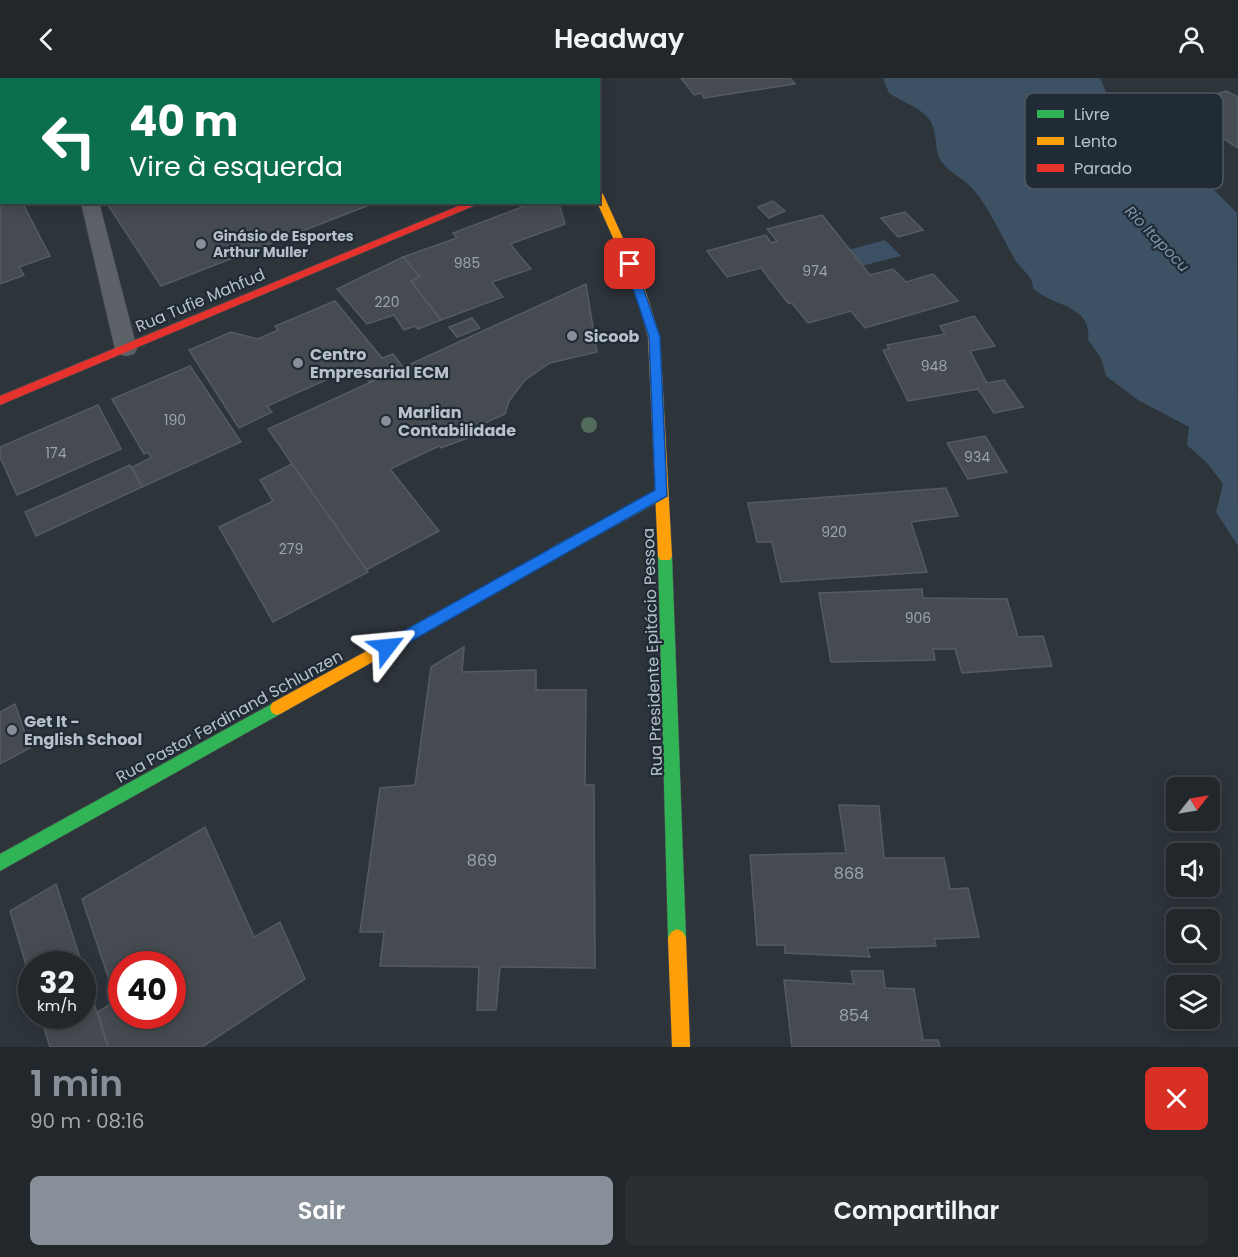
<!DOCTYPE html>
<html lang="pt">
<head>
<meta charset="utf-8">
<style>
	:root { --surface:#22272c; --page:#2a2f34; --text:#f1f3f6; --muted:#a2a5a9; --line:#3f4448; --accent:#879098 }
	body { margin:0; font-family:Poppins,sans-serif; background:var(--page); color:var(--text); height:100vh; display:flex; flex-direction:column; font-size:22px; white-space:nowrap }
	* { box-sizing:border-box; margin:0 }
	p { font-size:20px; color:var(--muted) }
	.icon { flex:none; width:33px; height:33px; fill:none; stroke:currentColor; stroke-width:2; stroke-linecap:round; stroke-linejoin:round }
	.map { position:relative; height:969px; overflow:hidden }
	.side { display:flex; flex-direction:column; background:var(--surface); flex:1 }
	.side>* { flex:none }
	.guide { position:absolute; left:0px; top:0px; width:600px; height:126px; box-shadow:0 3px 15px #0003,0 0 0 2px var(--line); background:#0b6e4f; color:#fff; overflow:hidden }
	.needle { width:39px; rotate:59deg }
	.controls { position:absolute; left:1166px; top:699px; display:grid; gap:12px }
	.controls a { display:grid; place-items:center; width:54px; height:54px; border-radius:9px; background:var(--surface); box-shadow:0 3px 15px #0003,0 0 0 2px var(--line); font-size:30px }
	.speed { position:absolute; left:18px; top:873px; display:flex; gap:12px; font-size:30px; font-weight:700; text-align:center }
	.speed>* { display:grid; place-content:center; width:78px; height:78px; border-radius:50%; background:var(--surface); box-shadow:0 3px 15px #0003,0 0 0 2px var(--line); line-height:1 }
	.speed small { font-size:15px; font-weight:400 }
	.speed .limit { border:9px solid #d22; background:#fff; color:#111 }
	.pin { position:absolute; display:grid; place-items:center; width:51px; height:51px; color:#fff; margin:-26px; border-radius:12px; box-shadow:0 3px 9px #0006 }
	.me { position:absolute; width:66px; margin:-33px; rotate:61deg; stroke-linejoin:round; filter:drop-shadow(0 0 4px #0008) }
	.turn { display:flex; align-items:center; gap:21px; height:126px; padding:0 30px; font-size:27px }
	.turn .icon { width:78px; height:78px; stroke-width:2.5 }
	.turn b { display:block; font-size:42px; line-height:51px }
	.round { display:grid; place-items:center; flex:none; width:63px; height:63px; border-radius:9px; background:var(--page) }
	.headline { display:flex; align-items:center; justify-content:space-between; height:102px; padding:0 30px }
	h1 { font-size:36px; font-weight:600; line-height:45px; color:var(--accent) }
	.primary-button { display:flex; gap:12px; margin-top:auto; padding:12px 30px }
	.primary-button a { flex:1; height:69px; border-radius:9px; background:var(--accent); color:#fff; font-size:24px; font-weight:600; line-height:69px; text-align:center }
	.primary-button a+a { background:var(--page); color:var(--text) }
	header { display:flex; justify-content:space-between; align-items:center; height:78px; padding:0 30px; background:var(--surface); font-size:27px; font-weight:600 }
	.map>svg:first-child { display:block }
</style>
</head>
<body>
<header><svg class="icon" aria-label="back" viewBox="0 0 24 24"><path d="M15 5l-7 7 7 7"/></svg>Headway<svg class="icon" aria-label="person" viewBox="0 0 24 24"><circle cx="12" cy="8" r="4"/><path d="M4 21q1-7 8-7t8 7"/></svg></header>
<div class="map">
<svg width="1238" height="969" viewBox="0 0 1238 969">
	<rect width="100%" height="100%" fill="#2d343a"/>
	<polygon fill="#2a3f40" points="261,0 503,0 503,1 256,1"/>
	<g fill="#3c5164">
		<path d="M883 0H1100L1116 38 1181 80 1188 90 1210 108 1237 135 1238 468 1216 434 1223 406 1208 386 1187 367 1189 349 1138 322 1106 298 1101 280 1088 262C1093 226 1051 229 1033 210 1033 197 1020 191 1014 180 1001 157 990 131 972 110 963 100 948 94 941 83 933 70 939 53 928 40 918 28 902 24 889 15Z"/>
		<polygon points="885,162 901,178 862,188 848,172"/>
	</g>
	<g fill="#454b50" stroke="#555c61" stroke-width="1.5" fill-rule="evenodd">
		<polygon points="0,0 42,0 2,2 0,14"/>
		<polygon points="86,0 234,0 236,2 86,2"/>
		<polygon points="681,0 790,0 795,6 704,20 701,15 694,17"/>
		<polygon points="1226,13 1238,19 1238,70 1185,36 1223,23 1213,17"/>
		<polygon points="0,95 2,124 22,124 50,178 19,189 24,197 0,206"/>
		<polygon points="773,123 785,133 769,140 758,129"/>
		<polygon points="106,124 377,124 161,208"/>
		<polygon points="535,124 559,126 565,146 510,166 531,191 492,204 503,219 441,242 411,203 420,199 403,179 457,160 453,155"/>
		<polygon points="905,134 923,152 898,159 881,140"/>
		<polygon points="822,137 870,197 893,191 906,204 933,196 958,223 865,250 851,233 808,245 792,225 788,225 761,190 727,199 707,173 766,157 771,165 777,163 767,151"/>
		<polygon points="403,179 420,199 411,203 441,242 418,251 415,248 404,252 394,237 367,246 337,211"/>
		<polygon points="586,206 597,274 550,285 525,302 509,323 505,336 467,353 470,359 441,370 439,368 390,391 439,453 366,492 268,351"/>
		<polygon points="335,223 382,280 393,276 403,289 370,304 353,290 267,328 272,334 239,350 189,272 231,254 258,261 278,252 275,248"/>
		<polygon points="974,238 995,268 970,273 987,305 1004,302 1023,329 994,335 978,311 908,323 883,272 889,271 887,267 945,256 940,248"/>
		<polygon points="472,240 480,250 457,259 449,249"/>
		<polygon points="190,288 241,364 142,409 132,389 151,380 148,374 144,376 112,321"/>
		<polygon points="98,327 121,371 17,417 0,379 0,369"/>
		<polygon points="985,358 1007,394 968,401 947,365"/>
		<polygon points="292,386 368,494 273,544 219,449 273,423 260,402"/>
		<polygon points="130,387 142,409 36,458 25,434"/>
		<polygon points="946,410 958,438 911,444 927,494 781,504 772,464 757,464 748,425"/>
		<polygon points="922,511 923,520 1007,521 1018,559 1043,558 1052,588 962,595 955,571 933,571 935,582 831,584 819,515"/>
		<polygon points="464,569 462,594 536,592 536,612 586,612 585,707 594,707 595,890 500,889 496,932 477,932 479,889 380,888 384,854 360,854 380,710 415,707 431,589"/>
		<polygon points="15,626 30,670 0,686 0,634"/>
		<polygon points="839,727 879,728 884,780 944,780 950,811 968,810 979,859 934,861 936,868 867,870 870,879 785,875 785,867 757,867 750,777 846,775"/>
		<path d="M205 749 254 859 280 844 305 901 202 969H108L98 934 116 922 82 821ZM122 886H172V938H122Z"/>
		<polygon points="56,806 82,886 32,886 32,907 10,833"/>
		<polygon points="82,888 108,969 50,969 40,938 82,938"/>
		<polygon points="851,893 883,893 885,910 914,911 923,962 938,962 940,969 792,969 784,902 854,906"/>
	</g>
	<g fill="none" stroke-linecap="round" stroke-linejoin="round">
		<defs>
			<g id="lane">
				<rect x="0" y="68" width="2" height="10"/>
				<polygon points="81,124 99,124 137,271 134,276 126,278 118,276 115,271"/>
			</g>
			<g id="fast">
				<polygon points="662,410 667,411 668,415 667,419 559,479 549,479 547,475 549,471"/>
				<polygon points="665,473 670,474 672,478 686,860 683,866 677,869 671,866 668,860 658,478 660,474"/>
				<polygon points="277,623 282,625 284,630 282,635 0,793 0,776"/>
			</g>
			<g id="slow">
				<polygon points="538,0 546,0 547,2 538,2"/>
				<polygon points="598,113 603,116 642,202 660,259 672,478 670,482 660,482 658,478 648,259 632,202 597,124"/>
				<polygon points="554,470 559,471 561,475 559,479 282,635 277,637 272,635 270,630 272,625"/>
				<polygon points="677,851 683,854 686,860 690,969 672,969 668,860 671,854"/>
			</g>
			<polygon id="jam" points="468,124 483,124 0,327 0,318"/>
		</defs>
		<use href="#lane" stroke="#4b5054" stroke-width="1"/>
		<use href="#fast" stroke="#4b5054" stroke-width="1"/>
		<use href="#slow" stroke="#4b5054" stroke-width="1"/>
		<use href="#jam" stroke="#4b5054" stroke-width="1"/>
		<use href="#lane" fill="#5d6268" fill-rule="evenodd"/>
		<use href="#fast" fill="#30b455" fill-rule="evenodd"/>
		<use href="#slow" fill="#ff9f0a" fill-rule="evenodd"/>
		<use href="#jam" fill="#e5322d" fill-rule="evenodd"/>
	</g>
	<circle fill="#526c5b" cx="589" cy="347" r="8"/>
	<polygon fill="#1a73e8" stroke="#114b97" stroke-width="1.5" points="626,183 635,186 660,259 667,418 392,574 382,574 380,569 382,565 655,412 649,259 625,186"/>
	<g fill="#879098" stroke="#202b35" stroke-width="2">
		<circle cx="201" cy="166" r="6"/>
		<circle cx="572" cy="258" r="6"/>
		<circle cx="298" cy="285" r="6"/>
		<circle cx="386" cy="343" r="6"/>
		<circle cx="12" cy="652" r="6"/>
	</g>
	<g text-anchor="middle" stroke-width="4.5" stroke-linejoin="round" paint-order="stroke">
		<g font-size="14" font-weight="bold" fill="#b8c1ca" stroke="#202b35" text-anchor="start">
			<text x="213" y="163">Ginásio de Esportes<tspan x="213" dy="16">Arthur Muller</tspan></text>
		</g>
		<g font-size="14" fill="#9ba4ac">
			<text x="467" y="190">985</text>
			<text x="815" y="198">974</text>
			<text x="387" y="229">220</text>
			<text x="934" y="293">948</text>
			<text x="175" y="347">190</text>
			<text x="56" y="380">174</text>
			<text x="977" y="384">934</text>
			<text x="834" y="459">920</text>
			<text x="291" y="476">279</text>
			<text x="918" y="545">906</text>
		</g>
		<g font-size="15" font-style="italic" fill="#7a95ab" stroke="#202b35">
			<text transform="translate(1157 161) rotate(46)" y="5">Rio Itapocu</text>
		</g>
		<g font-size="16" fill="#b8c1ca" stroke="#202b35">
			<text transform="translate(200 222) rotate(-23)" y="6">Rua Tufie Mahfud</text>
			<text transform="translate(652 574) rotate(-92)" y="6">Rua Presidente Epitácio Pessoa</text>
			<text transform="translate(229 638) rotate(-29)" y="6">Rua Pastor Ferdinand Schlunzen</text>
		</g>
		<g font-size="16" font-weight="bold" fill="#b8c1ca" stroke="#202b35" text-anchor="start">
			<text x="584" y="264">Sicoob</text>
			<text x="310" y="282">Centro<tspan x="310" dy="18">Empresarial ECM</tspan></text>
			<text x="398" y="340">Marlian<tspan x="398" dy="18">Contabilidade</tspan></text>
			<text x="24" y="649">Get It -<tspan x="24" dy="18">English School</tspan></text>
		</g>
		<g font-size="16" fill="#9ba4ac">
			<text x="482" y="788">869</text>
			<text x="849" y="801">868</text>
			<text x="854" y="943">854</text>
		</g>
	</g>
	<rect x="1025" y="15" width="198" height="96" rx="9" fill="#202b35" stroke="#4e5862" stroke-width="1.5"/>
	<rect x="1037" y="32" width="27" height="8" fill="#30b455"/>
	<rect x="1037" y="59" width="27" height="8" fill="#ff9f0a"/>
	<rect x="1037" y="86" width="27" height="8" fill="#e5322d"/>
	<g font-size="16" fill="#b8c1ca">
		<text x="1074" y="42">Livre</text>
		<text x="1074" y="69">Lento</text>
		<text x="1074" y="96">Parado</text>
	</g>
</svg>
<div class="controls">
<a><svg class="needle" viewBox="-14 -14 28 28"><path d="M0-13l5 13h-10z" fill="#e53935"/><path d="M0 13l5-13h-10z" fill="#a2a5a9"/></svg></a>
<a><svg class="icon" aria-label="sound" viewBox="0 0 24 24"><path d="M4 9h4l5-4v14l-5-4H4zM17 9q2 3 0 6"/></svg></a>
<a><svg class="icon" aria-label="search" viewBox="0 0 24 24"><circle cx="10" cy="10" r="6"/><path d="M15 15l6 6"/></svg></a>
<a><svg class="icon" aria-label="layers" viewBox="0 0 24 24"><path d="M12 4l9 5-9 5-9-5zM3 14l9 5 9-5"/></svg></a>
</div>
<div class="speed"><div>32<small>km/h</small></div><div class="limit">40</div></div>
<div class="pin" style="left:630px;top:186px;background:#d93025"><svg class="icon" aria-label="arrive" viewBox="0 0 24 24"><path d="M6 21V4h12l-3 4 3 4H6"/></svg></div>
<svg class="me" style="left:387px;top:569px" viewBox="-20 -20 40 40"><path d="M0-17L14 15 0 8-14 15z" fill="#1a73e8" stroke="#fff" stroke-width="4"/></svg>
<div class="guide">
<div class="turn"><svg class="icon" aria-label="left" viewBox="0 0 24 24"><path d="M17 20v-9H6M10 6l-5 5 5 5"/></svg><div><b>40 m</b>Vire à esquerda</div></div>
</div>
</div>
<section class="side">
<div class="headline"><div><h1>1 min</h1><p>90 m · 08:16</p></div><a class="round" style="background:#d93025;color:#fff"><svg class="icon" aria-label="close" viewBox="0 0 24 24"><path d="M6 6l12 12M18 6L6 18"/></svg></a></div>
<div class="primary-button"><a>Sair</a><a>Compartilhar</a></div>
</section>
</body>
</html>
